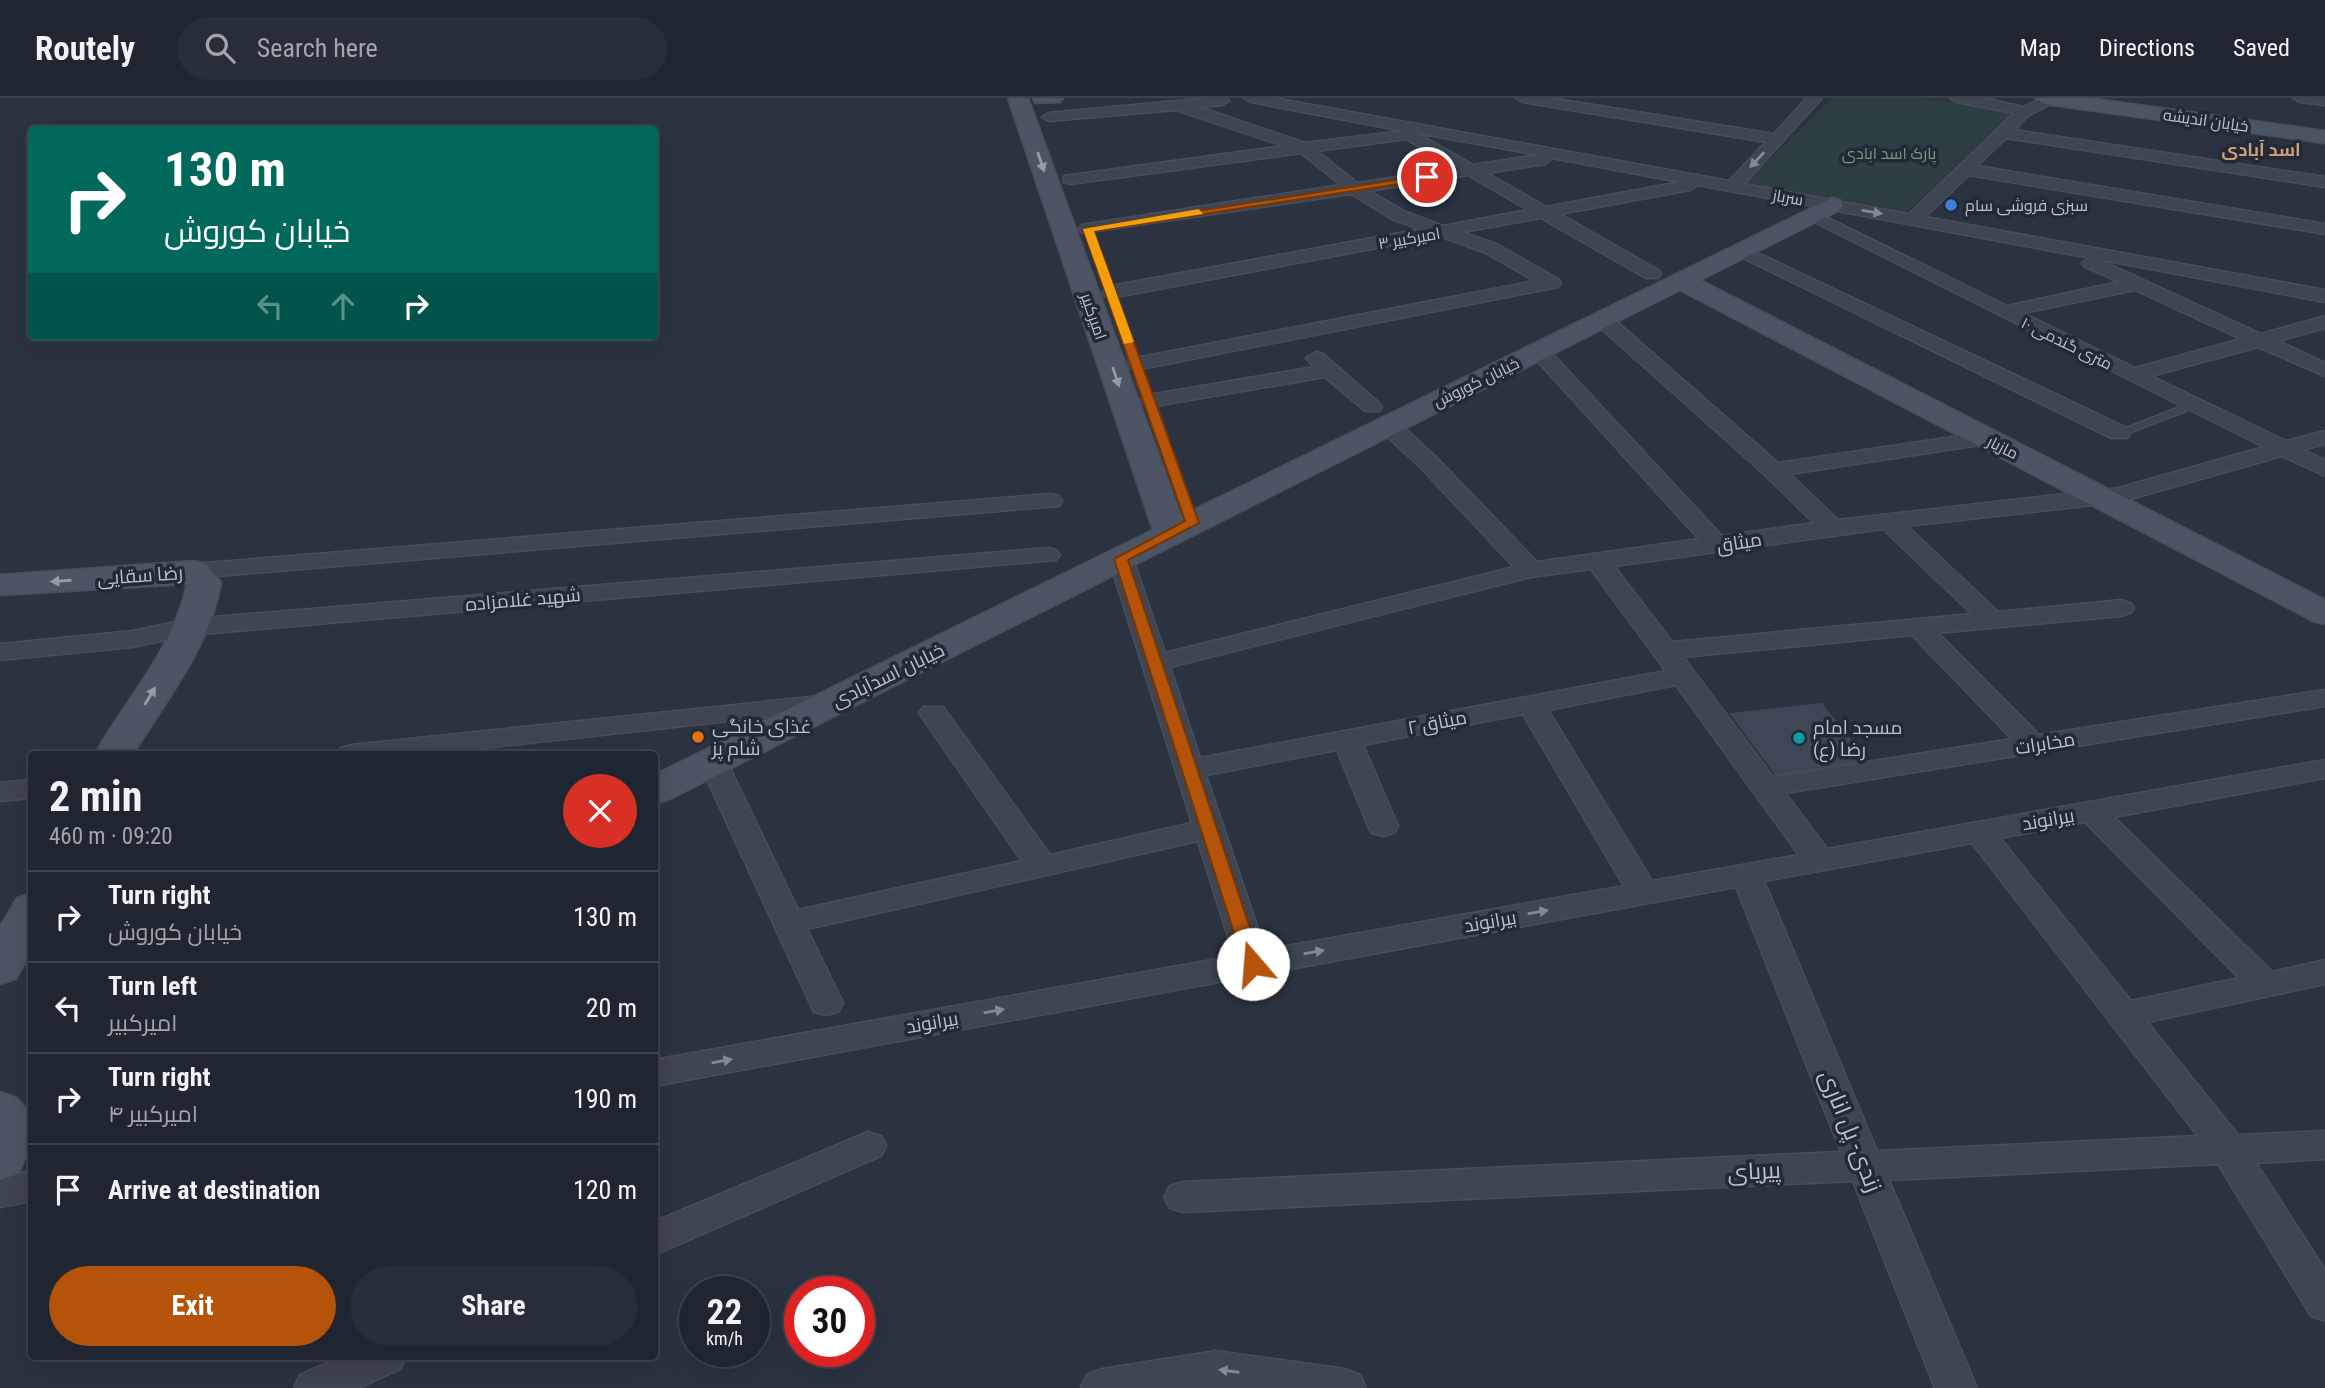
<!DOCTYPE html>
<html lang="en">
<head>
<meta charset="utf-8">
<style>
	:root { --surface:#202631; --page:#282e39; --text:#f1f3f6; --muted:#a2a5ab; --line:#3d434d; --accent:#b45309 }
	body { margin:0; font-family:"Roboto Condensed",Cairo,sans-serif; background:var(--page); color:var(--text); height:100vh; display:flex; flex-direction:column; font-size:26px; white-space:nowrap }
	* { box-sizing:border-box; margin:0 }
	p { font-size:23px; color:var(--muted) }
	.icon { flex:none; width:38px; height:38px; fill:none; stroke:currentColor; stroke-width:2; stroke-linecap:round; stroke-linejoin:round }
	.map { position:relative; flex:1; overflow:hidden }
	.drawer { position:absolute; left:28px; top:653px; width:630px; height:609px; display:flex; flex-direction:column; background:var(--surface); border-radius:7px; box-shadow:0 7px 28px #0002,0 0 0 2px var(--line) }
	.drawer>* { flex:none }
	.hud { position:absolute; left:28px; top:28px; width:630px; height:214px; border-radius:7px; box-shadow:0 7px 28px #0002,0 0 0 2px var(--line); background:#00695c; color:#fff; overflow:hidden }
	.speed { position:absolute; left:679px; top:1178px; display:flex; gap:14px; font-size:35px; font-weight:700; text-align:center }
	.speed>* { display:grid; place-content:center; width:91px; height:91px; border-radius:50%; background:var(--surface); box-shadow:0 7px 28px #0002,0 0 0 2px var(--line); line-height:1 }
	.speed small { font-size:18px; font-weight:400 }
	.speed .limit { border:10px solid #d22; background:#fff; color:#111 }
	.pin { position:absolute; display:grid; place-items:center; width:60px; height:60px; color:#fff; margin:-30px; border:4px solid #fff; border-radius:50%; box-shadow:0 2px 7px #0007 }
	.me { position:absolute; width:77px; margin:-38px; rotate:342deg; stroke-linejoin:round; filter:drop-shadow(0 0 5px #0008) }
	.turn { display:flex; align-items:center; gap:24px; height:147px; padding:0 21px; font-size:32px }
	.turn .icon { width:91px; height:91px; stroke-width:2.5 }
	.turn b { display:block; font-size:49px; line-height:60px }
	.lanes { display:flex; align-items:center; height:66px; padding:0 21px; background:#0003; justify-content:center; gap:35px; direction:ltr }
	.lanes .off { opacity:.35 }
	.round { display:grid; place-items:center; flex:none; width:74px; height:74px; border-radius:37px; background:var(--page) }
	.overview { display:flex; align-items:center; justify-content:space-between; height:119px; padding:0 21px }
	h1 { font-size:42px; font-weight:700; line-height:52px }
	.action { display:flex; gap:14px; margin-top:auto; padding:14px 21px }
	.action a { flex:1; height:80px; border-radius:42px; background:var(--accent); color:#fff; font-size:28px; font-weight:700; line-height:80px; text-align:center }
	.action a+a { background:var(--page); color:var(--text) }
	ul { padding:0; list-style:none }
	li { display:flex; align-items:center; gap:21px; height:91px; padding:0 21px; border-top:2px solid var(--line) }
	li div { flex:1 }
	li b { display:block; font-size:26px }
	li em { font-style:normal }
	header { display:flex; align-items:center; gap:42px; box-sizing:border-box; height:98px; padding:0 35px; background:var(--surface); border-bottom:2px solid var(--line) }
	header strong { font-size:33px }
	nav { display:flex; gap:38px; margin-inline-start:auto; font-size:24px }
	.search { width:490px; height:63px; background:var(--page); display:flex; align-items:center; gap:18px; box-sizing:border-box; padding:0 24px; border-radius:38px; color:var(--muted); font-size:26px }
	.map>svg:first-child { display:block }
</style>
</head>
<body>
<header>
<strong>Routely</strong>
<div class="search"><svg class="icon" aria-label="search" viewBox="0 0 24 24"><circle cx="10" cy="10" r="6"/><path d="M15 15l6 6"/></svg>Search here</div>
<nav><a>Map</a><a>Directions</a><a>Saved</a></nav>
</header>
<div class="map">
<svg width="2325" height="1290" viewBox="0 0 2325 1290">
	<rect width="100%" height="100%" fill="#2b3341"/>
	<polygon fill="#2d3f42" points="1833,0 1920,0 2014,13 1908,113 1744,86"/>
	<polygon fill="#3d4756" points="1822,605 1869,664 1776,678 1729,615"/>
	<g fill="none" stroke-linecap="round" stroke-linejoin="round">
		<defs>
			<polygon id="lane" points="2192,304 2196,305 2196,309 2123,337 2119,338 2114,335"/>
			<g id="street">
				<path d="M1208 0H1227L1229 3 1222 7 1199 9 1305 45 1403 33 1251 4 1244 0H1274L1729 83 1766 44 1523 4 1516 0H1550L1774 36 1807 0H1822L1744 86 1909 116 2014 15 1957 4 1950 0H1985L2023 9 2044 0H2063L2029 17 2014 32 2325 79V89L2006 40 1977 68 2325 126V136L1969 77 1925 119 2325 192V204L2098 161 2261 236 2325 218V230L2278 243 2325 265V278L2258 249 2151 278 2286 343 2325 333V346L2303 352 2325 362V378L2282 358 2120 404 1907 428 1998 514 2121 502 2130 505 2134 510 2130 515 2121 518 1938 535 2039 637 2325 592V608L1785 695 1827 751 2325 662V680L2114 719 2272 874 2325 862V886L2147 924 2238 1037 2325 1033V1061L2256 1065 2325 1172V1223L2311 1218 2218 1066 1889 1082 1977 1290H1935L1853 1083 1183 1114 1170 1110 1164 1099 1170 1088 1183 1084 1841 1054 1736 789 654 988V962L1234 858 1198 743 807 831 843 905 838 914 826 917 814 914 699 664 703 658 713 655 723 658 727 664 798 812 1022 763 919 615 923 609H943L1050 757 1192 725 1109 461 1112 456H1130L1133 461 1165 555 1514 469 1421 370 1380 332 1377 327 1388 321 1396 322 1437 360 1537 464 1699 441 1532 257 1529 253 1532 249H1546L1722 438 1814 425 1765 377 1595 225 1592 221 1595 217H1609L1778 365 1986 334 1997 340 1986 346 1790 376 1838 422 2118 390 2264 349 1802 118 1810 113 1816 114 2007 208 2119 184 2085 169 2082 165 2090 160 1698 87 1690 92 1560 116 1658 172 1661 176 1658 180H1646L1541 120 1462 134 1498 147 1558 181 1561 185 1558 189 1136 272 1129 270 1126 266 1129 262 1136 260 1535 183 1486 155 1440 138 1111 200 1104 198 1102 194 1111 188 1421 131 1394 122 1351 96 1082 135 1079 131 1082 127 1088 126 1341 87 1301 55 1070 86 1064 84V78L1284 48 1176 12 1049 23 1042 19 1049 15ZM1417 35 1538 57 1473 67ZM1406 41 1455 70 1357 85 1317 53ZM1552 60 1680 84 1546 109 1487 75 1545 66ZM1468 77 1528 112 1443 128 1406 114 1369 93ZM2135 192 2241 241 2135 270 2023 215ZM1883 431 1972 516 1672 544 1614 468ZM1591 471 1666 573 1200 660 1170 569 1531 479ZM1912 537 2012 641 1773 679 1683 559ZM1676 587 1799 757 1652 783 1548 612ZM1523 616 1624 788 1265 852 1206 677 1337 652 1368 728 1372 735 1383 738 1394 735 1398 728 1363 647ZM2085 724 2239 880 2131 903 2000 740ZM1972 745 2198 1038 1877 1053 1764 783Z"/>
				<polygon points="2293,0 2325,0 2325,7 2300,4"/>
				<polygon points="1741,147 2127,330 2130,335 2127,340 2111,340 1735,156 1732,152 1735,148"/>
				<polygon points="1316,254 1323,256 1379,305 1382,309 1379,313 1365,313 1325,279 1149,309 1139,303 1149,297 1314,269 1306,260"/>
				<polygon points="1051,396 1059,398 1062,403 1059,408 194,480 185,478 182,473 185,468 194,466"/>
				<polygon points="1048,450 1056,452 1060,457 1056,462 191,537 132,549 0,562 0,546 132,533 191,521"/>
				<polygon points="830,597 840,599 844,605 840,611 428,656 337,656 341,650 351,647"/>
				<polygon points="32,682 32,700 0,703 0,685"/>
				<polygon points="868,1034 881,1038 886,1048 881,1058 654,1157 654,1124"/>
				<polygon points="32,1073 32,1103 0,1109 0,1079"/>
				<polygon points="1216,1253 1345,1271 1360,1277 1366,1290 1081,1290 1087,1277 1102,1271"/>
				<polygon points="342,1258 406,1258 400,1271 359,1290 294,1290 300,1277"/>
			</g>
			<g id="secondary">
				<polygon points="1008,0 1028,0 1181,418 1832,100 1840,102 1843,107 1840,112 1700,182 2325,502 2325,526 2313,523 1680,192 668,702 654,705 654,677 1153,432"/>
				<polygon points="1033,0 1063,0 1060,4 1035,5"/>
				<polygon points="2035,0 2088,0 2325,33 2325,45 2045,6"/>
				<path d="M194 463 206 466 221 485C210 548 166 603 133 656H95C126 601 174 550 187 486L0 497V477Z"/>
				<polygon points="32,795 32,853 16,881 0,886 0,829 17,800"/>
				<path d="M0 994 17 1000C40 1023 31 1050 18 1076L0 1082Z"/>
			</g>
		</defs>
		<use href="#lane" stroke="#484e5a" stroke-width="3"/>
		<use href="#street" stroke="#484e5a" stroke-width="3"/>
		<use href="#secondary" stroke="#484e5a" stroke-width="3"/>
		<use href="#lane" fill="#3f4551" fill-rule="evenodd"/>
		<use href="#street" fill="#3f4551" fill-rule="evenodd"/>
		<use href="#secondary" fill="#4d5464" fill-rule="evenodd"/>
	</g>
	<defs><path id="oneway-solid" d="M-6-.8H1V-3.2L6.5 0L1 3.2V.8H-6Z" transform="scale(1.75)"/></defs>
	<g fill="#848994">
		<use href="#oneway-solid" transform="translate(1757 62) rotate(133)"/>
		<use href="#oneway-solid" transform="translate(1872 114) rotate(10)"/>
		<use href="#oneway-solid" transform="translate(1538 814) rotate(-10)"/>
		<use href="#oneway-solid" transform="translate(1314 854) rotate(-10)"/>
		<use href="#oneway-solid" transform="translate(994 913) rotate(-10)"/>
		<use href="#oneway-solid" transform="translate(722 963) rotate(-10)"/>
		<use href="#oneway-solid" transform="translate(1229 1273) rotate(-172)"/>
	</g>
	<g fill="#959ba7">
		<use href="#oneway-solid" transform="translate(1041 64) rotate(71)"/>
		<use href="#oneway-solid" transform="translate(1116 279) rotate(71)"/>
		<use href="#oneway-solid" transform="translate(61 483) rotate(176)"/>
		<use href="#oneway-solid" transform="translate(150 598) rotate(-59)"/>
	</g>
	<polygon fill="#b45309" stroke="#753606" stroke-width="2" points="1427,77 1431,81 1094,133 1199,425 1128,462 1262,866 1253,872 1244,866 1114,461 1185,423 1083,131"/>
	<polygon fill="#f59e0b" points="1199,111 1203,116 1094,133 1134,244 1124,246 1083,131"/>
	<circle fill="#3f7fe0" stroke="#232a37" stroke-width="2.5" cx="1951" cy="107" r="7"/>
	<circle fill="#e8710a" stroke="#232a37" stroke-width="2.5" cx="698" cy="639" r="7"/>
	<circle fill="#0f9aa8" stroke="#232a37" stroke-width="2.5" cx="1799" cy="640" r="7"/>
	<g text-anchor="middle" stroke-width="7" stroke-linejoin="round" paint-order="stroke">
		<g font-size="16" fill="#bcc1cb" stroke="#232a37">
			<text transform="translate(2206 22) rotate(8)" y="6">خیابان اندیشه</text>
			<text transform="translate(1788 99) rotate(10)" y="6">سرباز</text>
			<text transform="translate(1409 140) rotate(-10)" y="6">امیرکبیر ۳</text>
			<text transform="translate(1094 218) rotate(71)" y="6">امیرکبیر</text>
			<text transform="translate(2067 245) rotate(26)" y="6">۱۰ متری گندمی</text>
			<text transform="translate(1476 284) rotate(-26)" y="6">خیابان کوروش</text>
			<text transform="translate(2003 349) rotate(27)" y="6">مازیار</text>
		</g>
		<g font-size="16" fill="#76997f" stroke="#232a37">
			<text x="1889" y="61">پارک اسد ابادی</text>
		</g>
		<g font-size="16" fill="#bcc1cb" stroke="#232a37" text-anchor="start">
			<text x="1965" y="113">سبزی فروشی سام</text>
		</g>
		<g font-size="18" font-weight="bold" fill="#cc9f76" stroke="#232a37">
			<text x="2261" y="58">اسد آبادی</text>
		</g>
		<g font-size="19" fill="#bcc1cb" stroke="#232a37">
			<text transform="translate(1739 444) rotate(-9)" y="7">میثاق</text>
			<text transform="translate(140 477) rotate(-4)" y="7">رضا سقایی</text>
			<text transform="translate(523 501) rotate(-5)" y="7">شهید غلامزاده</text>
			<text transform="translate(888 577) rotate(-26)" y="7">خیابان اسدآبادی</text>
			<text transform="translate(1437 624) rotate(-11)" y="7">میثاق ۲</text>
			<text transform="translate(2045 645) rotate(-9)" y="7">مخابرات</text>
			<text transform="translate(2048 721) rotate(-10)" y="7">بیرانوند</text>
			<text transform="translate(1490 823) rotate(-10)" y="7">بیرانوند</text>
			<text transform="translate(932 924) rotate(-10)" y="7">بیرانوند</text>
		</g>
		<g font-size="19" fill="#bcc1cb" stroke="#232a37" text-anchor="start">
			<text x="712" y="635">غذای خانگی<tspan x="712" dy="22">شام پز</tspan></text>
			<text x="1813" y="636">مسجد امام<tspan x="1813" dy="22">رضا (ع)</tspan></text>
		</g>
		<g font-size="23" fill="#bcc1cb" stroke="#232a37">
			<text transform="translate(1851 1033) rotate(68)" y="8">زندی- پل اناری</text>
			<text transform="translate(1754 1073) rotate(-3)" y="8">پیریای</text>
		</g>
	</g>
</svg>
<div class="speed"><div>22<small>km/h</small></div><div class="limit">30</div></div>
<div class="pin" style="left:1427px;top:79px;background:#d93025"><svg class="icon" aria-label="arrive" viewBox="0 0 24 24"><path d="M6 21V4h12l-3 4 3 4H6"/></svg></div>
<svg class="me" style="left:1253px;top:866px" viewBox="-20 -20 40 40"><circle r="19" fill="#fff"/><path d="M0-13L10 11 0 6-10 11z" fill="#b45309"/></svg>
<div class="hud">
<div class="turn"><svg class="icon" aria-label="right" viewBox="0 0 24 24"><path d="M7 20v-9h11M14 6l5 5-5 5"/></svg><div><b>130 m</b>خیابان کوروش</div></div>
<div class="lanes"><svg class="icon off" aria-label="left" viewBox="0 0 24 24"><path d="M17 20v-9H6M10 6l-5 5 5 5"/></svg><svg class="icon off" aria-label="ahead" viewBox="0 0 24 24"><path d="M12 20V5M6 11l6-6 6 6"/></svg><svg class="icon" aria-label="right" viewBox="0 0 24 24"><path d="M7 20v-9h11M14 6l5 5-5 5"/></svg></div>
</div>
<section class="drawer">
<div class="overview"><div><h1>2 min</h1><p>460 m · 09:20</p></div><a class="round" style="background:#d93025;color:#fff"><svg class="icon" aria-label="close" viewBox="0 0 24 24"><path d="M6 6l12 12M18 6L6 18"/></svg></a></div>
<ul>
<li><svg class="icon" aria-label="right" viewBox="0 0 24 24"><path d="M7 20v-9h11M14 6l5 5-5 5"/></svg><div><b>Turn right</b><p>خیابان کوروش</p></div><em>130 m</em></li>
<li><svg class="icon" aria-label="left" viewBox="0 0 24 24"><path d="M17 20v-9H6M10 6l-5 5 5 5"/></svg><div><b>Turn left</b><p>امیرکبیر</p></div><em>20 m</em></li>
<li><svg class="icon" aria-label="right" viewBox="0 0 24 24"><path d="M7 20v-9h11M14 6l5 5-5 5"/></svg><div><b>Turn right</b><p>امیرکبیر ۴</p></div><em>190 m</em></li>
<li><svg class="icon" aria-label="arrive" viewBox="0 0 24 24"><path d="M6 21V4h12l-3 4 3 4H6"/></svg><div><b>Arrive at destination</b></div><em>120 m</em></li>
</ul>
<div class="action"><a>Exit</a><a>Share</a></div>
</section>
</div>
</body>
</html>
